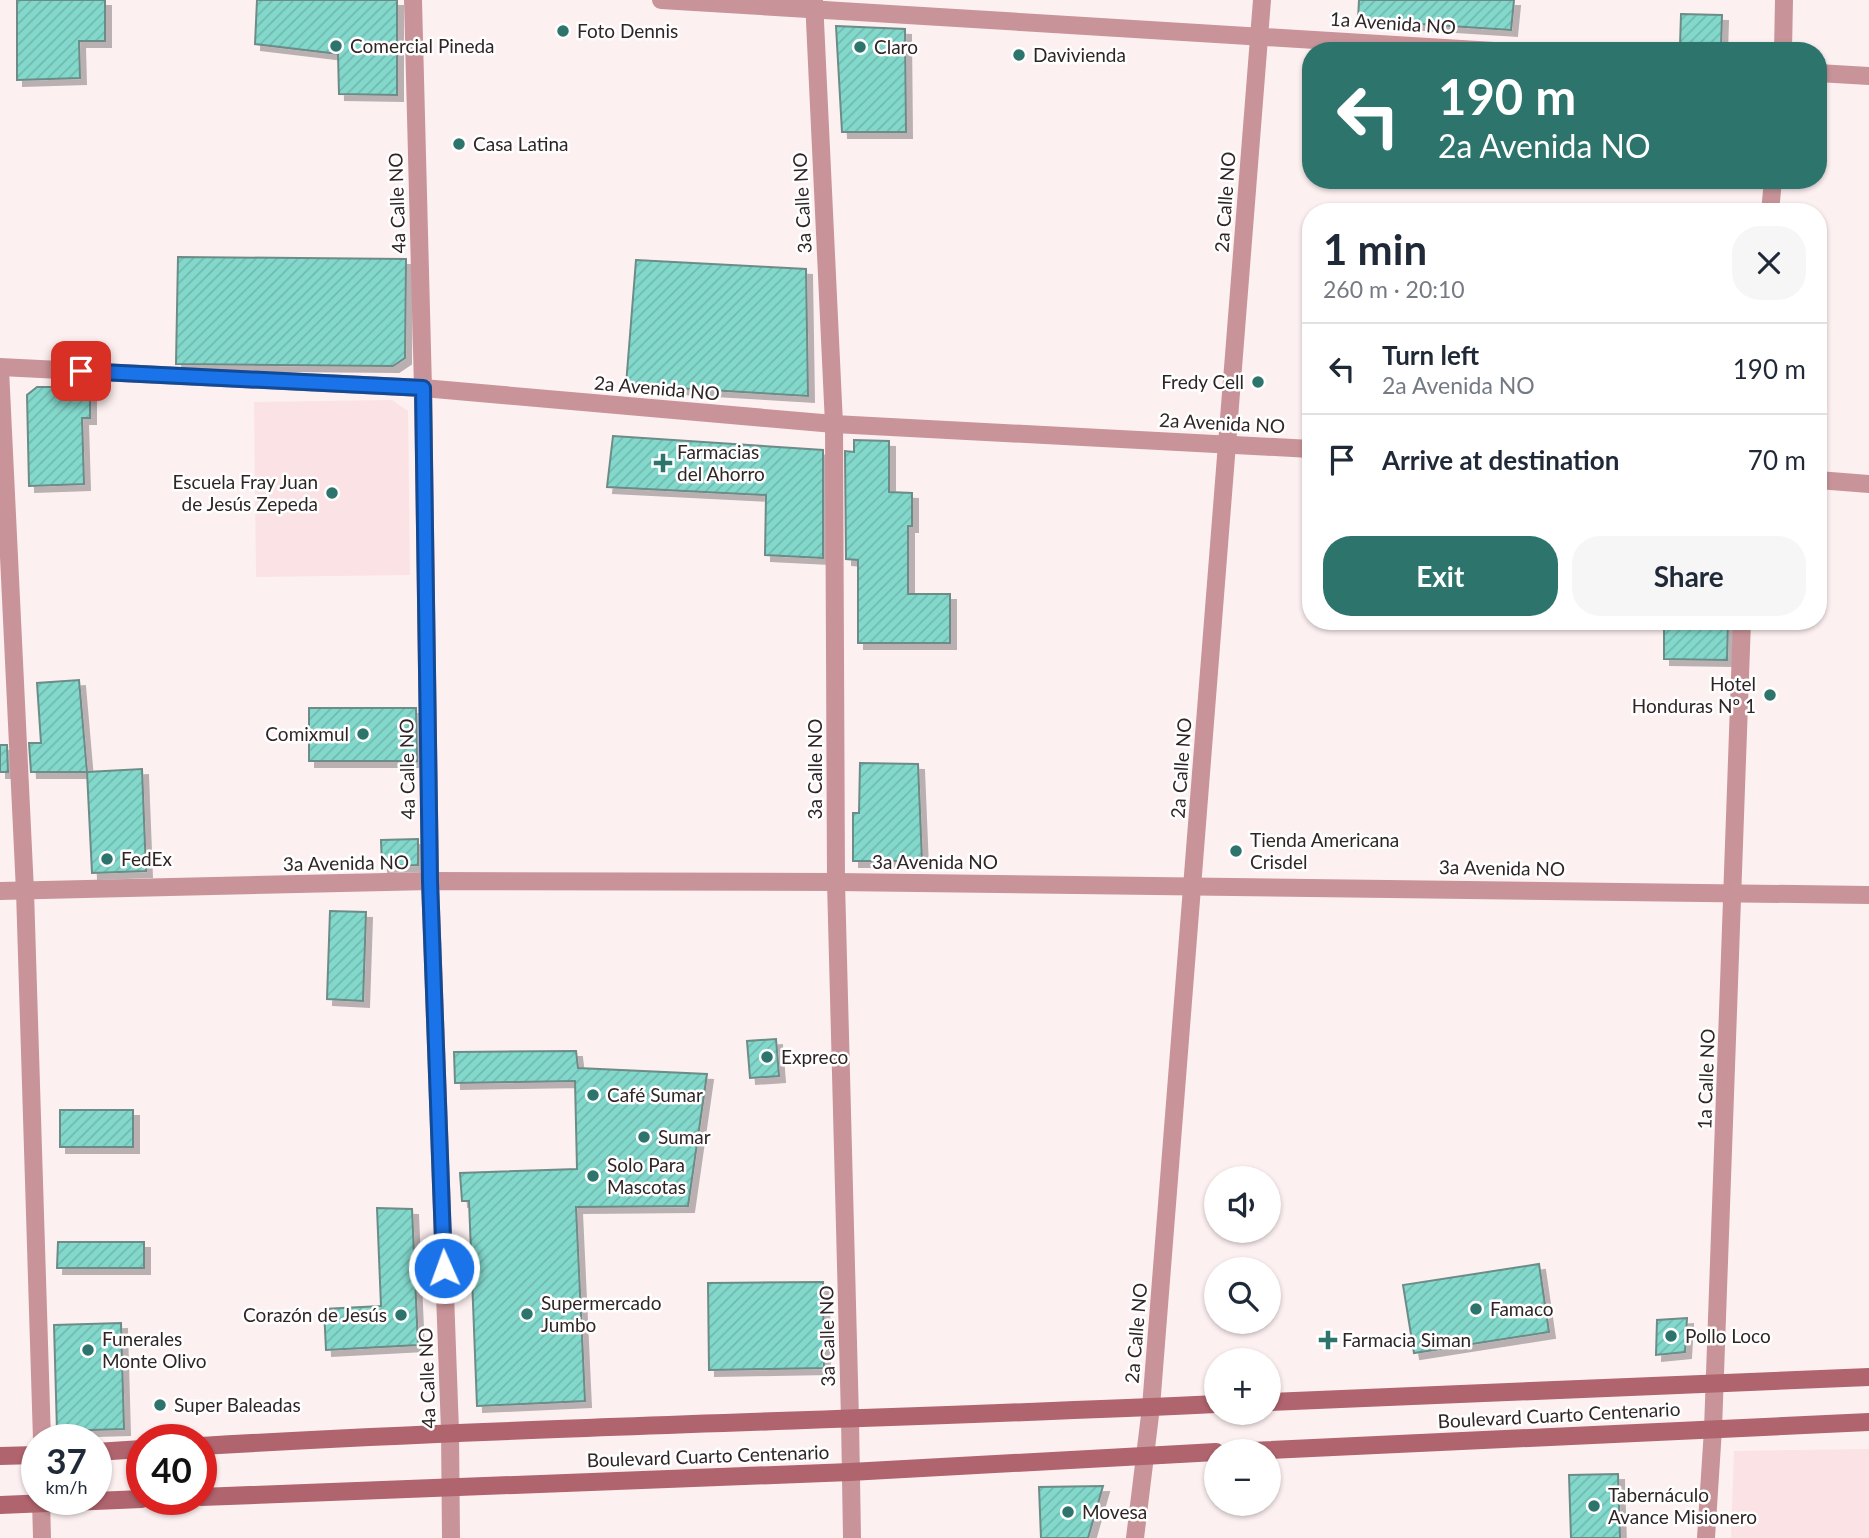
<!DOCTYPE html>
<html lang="en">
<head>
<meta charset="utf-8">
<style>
	:root { --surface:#fff; --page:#f6f6f7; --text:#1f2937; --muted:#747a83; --line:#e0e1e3; --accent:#2d746c }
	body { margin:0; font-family:Lato,sans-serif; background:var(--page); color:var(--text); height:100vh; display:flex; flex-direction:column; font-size:26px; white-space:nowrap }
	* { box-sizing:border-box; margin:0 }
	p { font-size:23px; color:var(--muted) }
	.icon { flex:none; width:38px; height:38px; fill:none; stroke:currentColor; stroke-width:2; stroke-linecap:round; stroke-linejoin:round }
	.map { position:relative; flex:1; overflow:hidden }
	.details { position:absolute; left:1302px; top:203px; width:525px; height:427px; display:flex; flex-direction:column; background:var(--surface); border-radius:28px; box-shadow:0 2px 5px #0004 }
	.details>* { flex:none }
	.guide { position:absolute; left:1302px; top:42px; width:525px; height:147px; border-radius:28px; box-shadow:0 2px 5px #0004; background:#2d746c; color:#fff; overflow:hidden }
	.fabs { position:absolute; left:1204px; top:1166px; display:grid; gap:14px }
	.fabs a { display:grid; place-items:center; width:77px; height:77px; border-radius:50%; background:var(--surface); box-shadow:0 2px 5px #0004; font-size:35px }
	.speed { position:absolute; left:21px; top:1424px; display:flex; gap:14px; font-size:35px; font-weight:700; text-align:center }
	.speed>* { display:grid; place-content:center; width:91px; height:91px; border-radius:50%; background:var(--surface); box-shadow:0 2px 5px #0004; line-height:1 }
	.speed small { font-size:18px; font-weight:400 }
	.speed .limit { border:10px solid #d22; background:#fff; color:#111 }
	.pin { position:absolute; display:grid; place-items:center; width:60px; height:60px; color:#fff; margin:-30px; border-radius:14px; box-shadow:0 4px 10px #0006 }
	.me { position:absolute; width:77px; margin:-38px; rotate:358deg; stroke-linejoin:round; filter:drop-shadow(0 0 5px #0008) }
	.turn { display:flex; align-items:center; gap:24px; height:147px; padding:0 21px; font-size:32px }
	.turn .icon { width:91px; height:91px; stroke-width:2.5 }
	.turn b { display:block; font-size:49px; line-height:60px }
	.round { display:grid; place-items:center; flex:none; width:74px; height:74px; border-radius:28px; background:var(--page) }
	.summary { display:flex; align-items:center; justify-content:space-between; height:119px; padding:0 21px }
	h1 { font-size:42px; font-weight:700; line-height:52px }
	.action { display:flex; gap:14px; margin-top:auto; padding:14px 21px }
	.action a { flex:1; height:80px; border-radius:28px; background:var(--accent); color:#fff; font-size:28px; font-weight:700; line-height:80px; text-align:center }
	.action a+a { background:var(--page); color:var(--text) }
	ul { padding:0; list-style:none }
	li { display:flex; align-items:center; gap:21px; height:91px; padding:0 21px; border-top:2px solid var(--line) }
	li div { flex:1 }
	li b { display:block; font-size:26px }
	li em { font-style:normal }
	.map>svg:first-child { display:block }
</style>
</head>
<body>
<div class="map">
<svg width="1869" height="1538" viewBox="0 0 1869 1538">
	<defs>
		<pattern id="building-hatch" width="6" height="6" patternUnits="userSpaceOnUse" patternTransform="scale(1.75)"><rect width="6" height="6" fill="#83d8cc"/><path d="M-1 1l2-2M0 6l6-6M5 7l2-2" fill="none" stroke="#71b9af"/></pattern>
		<filter id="shadow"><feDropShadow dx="6" dy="6" stdDeviation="0" flood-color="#0004"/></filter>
	</defs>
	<rect width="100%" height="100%" fill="#fdf0f1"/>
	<g fill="#fbe2e4">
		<polygon points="392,400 408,411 410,575 256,577 254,402"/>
		<polygon points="1869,1449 1869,1538 1731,1538 1734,1451"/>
	</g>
	<g fill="url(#building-hatch)" stroke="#6d8c87" stroke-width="2" filter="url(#shadow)">
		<polygon points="17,0 105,0 105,41 79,41 80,78 17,80"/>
		<polygon points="257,0 397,0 397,95 339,94 338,54 255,44"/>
		<polygon points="1359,0 1514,0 1511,30 1358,20"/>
		<polygon points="1681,14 1722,15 1721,47 1680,46"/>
		<polygon points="836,26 905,29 906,132 842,132"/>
		<polygon points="178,257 406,259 405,358 393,366 176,364"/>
		<polygon points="636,260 806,269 808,396 626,385"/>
		<polygon points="37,387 90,387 90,418 82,418 84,484 29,486 27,395"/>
		<polygon points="613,436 823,450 823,558 765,555 766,495 607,487"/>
		<polygon points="854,440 889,441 889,492 912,493 912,526 908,526 908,594 950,594 950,643 858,643 858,560 846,559 845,451 854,452"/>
		<polygon points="1664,621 1728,621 1727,660 1664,659"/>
		<polygon points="79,680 87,772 31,772 29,743 41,743 37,683"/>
		<polygon points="309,708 416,708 417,761 309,761"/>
		<polygon points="0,745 7,745 8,772 0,772"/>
		<polygon points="860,763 918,764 922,861 853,861 853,813 859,813"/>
		<polygon points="142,769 146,871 92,873 87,772"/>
		<polygon points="418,839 418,865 382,866 381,840"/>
		<polygon points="330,911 366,912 363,1001 327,999"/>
		<polygon points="776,1039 779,1076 750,1078 747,1041"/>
		<polygon points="576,1051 578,1068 707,1074 688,1206 576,1207 585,1401 477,1406 469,1201 462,1201 460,1173 577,1169 575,1081 455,1083 454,1052"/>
		<rect x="60" y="1110" width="73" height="37"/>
		<polygon points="377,1208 412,1209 418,1345 326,1350 324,1309 381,1306"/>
		<polygon points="58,1242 144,1242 144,1268 57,1268"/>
		<polygon points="1539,1264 1549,1332 1414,1353 1403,1285"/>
		<polygon points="823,1282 824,1368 709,1370 708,1283"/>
		<polygon points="1687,1318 1685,1352 1656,1355 1657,1320"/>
		<polygon points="121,1323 124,1429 57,1431 54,1325"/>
		<polygon points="1618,1474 1620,1538 1571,1538 1569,1475"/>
		<polygon points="1103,1486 1088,1538 1041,1538 1039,1487"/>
	</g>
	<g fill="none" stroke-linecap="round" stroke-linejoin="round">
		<g stroke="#c99499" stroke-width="18">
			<polyline points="661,0 1494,51"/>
			<polyline points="1783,51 1784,0"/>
			<polyline points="1818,73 1869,76"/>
			<polyline points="1770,212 1773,180"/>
			<polyline points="0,367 423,388 834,424 1311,449"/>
			<polyline points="0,369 25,891 42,1440"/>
			<polyline points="1818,480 1869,484"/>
			<polyline points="0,891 430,881 836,882 1869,895"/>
			<polyline points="850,1419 852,1538"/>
			<polyline points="450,1431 451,1538"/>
			<polyline points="41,1500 42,1538"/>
			<polyline points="1135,1538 1151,1407"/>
			<polyline points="1706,1538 1713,1429 1742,621"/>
		</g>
		<g stroke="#c99499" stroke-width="18">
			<polyline points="413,0 423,388 430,881 450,1431"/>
			<polyline points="814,0 834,424 836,882 850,1419"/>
			<polyline points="1151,1407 1262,0"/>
		</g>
		<g stroke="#b0646e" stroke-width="18">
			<polyline points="1269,1402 1869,1377"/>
			<path d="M201 1446C539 1426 878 1420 1216 1404"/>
			<polyline points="1251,1451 1869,1422"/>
			<polyline points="96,1452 142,1449"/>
			<polyline points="0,1456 37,1455"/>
			<polyline points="201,1497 850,1472 1216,1452"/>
			<polyline points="0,1505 142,1499"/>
		</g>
	</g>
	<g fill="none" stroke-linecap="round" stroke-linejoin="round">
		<defs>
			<polyline id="route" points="81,371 423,388 430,881 444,1268"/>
		</defs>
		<use href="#route" stroke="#114b97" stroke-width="18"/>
		<use href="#route" stroke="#1a73e8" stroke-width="12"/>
	</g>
	<g fill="#2d746c" stroke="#fff" stroke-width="2.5">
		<circle cx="563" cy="31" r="7"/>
		<circle cx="336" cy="46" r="7"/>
		<circle cx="860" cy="47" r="7"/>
		<circle cx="1019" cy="55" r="7"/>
		<circle cx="459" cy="144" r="7"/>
		<circle cx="1258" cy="382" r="7"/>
		<path d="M659.5 452.5h7v7h7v7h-7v7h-7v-7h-7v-7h7z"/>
		<circle cx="332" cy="493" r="7"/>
		<circle cx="1770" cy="695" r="7"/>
		<circle cx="363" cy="734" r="7"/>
		<circle cx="1236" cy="851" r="7"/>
		<circle cx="107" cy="859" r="7"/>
		<circle cx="767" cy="1057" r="7"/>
		<circle cx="593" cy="1095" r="7"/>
		<circle cx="644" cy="1137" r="7"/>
		<circle cx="593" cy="1176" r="7"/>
		<circle cx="1476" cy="1309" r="7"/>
		<circle cx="527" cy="1314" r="7"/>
		<circle cx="401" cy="1315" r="7"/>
		<circle cx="1671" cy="1336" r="7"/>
		<path d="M1324.5 1329.5h7v7h7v7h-7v7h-7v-7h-7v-7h7z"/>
		<circle cx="88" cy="1350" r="7"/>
		<circle cx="160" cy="1405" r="7"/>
		<circle cx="1594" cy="1506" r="7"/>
		<circle cx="1068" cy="1512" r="7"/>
	</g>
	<g text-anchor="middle" stroke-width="5" stroke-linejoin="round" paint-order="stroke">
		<g font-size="19" fill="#302526" stroke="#fff">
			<text transform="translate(1393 23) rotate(4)" y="7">1a Avenida NO</text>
			<text transform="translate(1225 202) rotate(-86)" y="7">2a Calle NO</text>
			<text transform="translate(397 203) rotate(-92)" y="7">4a Calle NO</text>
			<text transform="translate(802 203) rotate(-93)" y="7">3a Calle NO</text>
			<text transform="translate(657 388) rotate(5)" y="7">2a Avenida NO</text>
			<text transform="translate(1222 423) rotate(3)" y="7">2a Avenida NO</text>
			<text transform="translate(1181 768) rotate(-86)" y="7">2a Calle NO</text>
			<text transform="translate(407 769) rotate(-91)" y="7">4a Calle NO</text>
			<text transform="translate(815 769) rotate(-90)" y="7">3a Calle NO</text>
			<text x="935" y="869">3a Avenida NO</text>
			<text transform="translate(346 863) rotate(-1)" y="7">3a Avenida NO</text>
			<text transform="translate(1502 868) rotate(1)" y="7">3a Avenida NO</text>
			<text transform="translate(1706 1079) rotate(-88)" y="7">1a Calle NO</text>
			<text transform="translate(1136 1333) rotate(-85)" y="7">2a Calle NO</text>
			<text transform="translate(827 1336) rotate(-91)" y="7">3a Calle NO</text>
			<text transform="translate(427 1378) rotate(-92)" y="7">4a Calle NO</text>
			<text transform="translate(1559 1415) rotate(-3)" y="7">Boulevard Cuarto Centenario</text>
			<text transform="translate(708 1456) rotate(-2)" y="7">Boulevard Cuarto Centenario</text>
		</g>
		<g font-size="19" fill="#302526" stroke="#fff" text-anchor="start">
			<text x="577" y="38">Foto Dennis</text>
			<text x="350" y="53">Comercial Pineda</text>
			<text x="874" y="54">Claro</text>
			<text x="1033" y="62">Davivienda</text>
			<text x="473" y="151">Casa Latina</text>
			<text x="1244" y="389" text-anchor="end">Fredy Cell</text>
			<text x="677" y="459">Farmacias<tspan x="677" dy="22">del Ahorro</tspan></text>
			<text x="318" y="489" text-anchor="end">Escuela Fray Juan<tspan x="318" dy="22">de Jesús Zepeda</tspan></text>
			<text x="1756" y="691" text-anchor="end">Hotel<tspan x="1756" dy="22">Honduras Nº 1</tspan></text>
			<text x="349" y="741" text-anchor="end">Comixmul</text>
			<text x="1250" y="847">Tienda Americana<tspan x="1250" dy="22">Crisdel</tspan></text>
			<text x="121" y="866">FedEx</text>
			<text x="781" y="1064">Expreco</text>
			<text x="607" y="1102">Café Sumar</text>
			<text x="658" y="1144">Sumar</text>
			<text x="607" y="1172">Solo Para<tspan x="607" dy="22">Mascotas</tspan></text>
			<text x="541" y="1310">Supermercado<tspan x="541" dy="22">Jumbo</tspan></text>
			<text x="1490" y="1316">Famaco</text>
			<text x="387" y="1322" text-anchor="end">Corazón de Jesús</text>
			<text x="1685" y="1343">Pollo Loco</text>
			<text x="102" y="1346">Funerales<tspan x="102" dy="22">Monte Olivo</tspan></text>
			<text x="1342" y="1347">Farmacia Siman</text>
			<text x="174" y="1412">Super Baleadas</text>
			<text x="1608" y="1502">Tabernáculo<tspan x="1608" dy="22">Avance Misionero</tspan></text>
			<text x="1082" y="1519">Movesa</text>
		</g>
	</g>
</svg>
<div class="fabs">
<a><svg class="icon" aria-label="sound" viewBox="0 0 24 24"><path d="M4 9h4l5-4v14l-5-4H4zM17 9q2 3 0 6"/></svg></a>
<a><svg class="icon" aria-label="search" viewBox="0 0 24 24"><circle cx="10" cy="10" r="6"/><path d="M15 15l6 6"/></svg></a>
<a>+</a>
<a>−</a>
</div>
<div class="speed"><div>37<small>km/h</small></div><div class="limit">40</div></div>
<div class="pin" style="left:81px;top:371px;background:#d93025"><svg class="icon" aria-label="arrive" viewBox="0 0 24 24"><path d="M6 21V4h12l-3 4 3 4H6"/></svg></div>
<svg class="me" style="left:444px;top:1268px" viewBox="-20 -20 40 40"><circle r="17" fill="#1a73e8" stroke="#fff" stroke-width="3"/><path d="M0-11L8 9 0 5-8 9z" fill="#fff"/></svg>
<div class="guide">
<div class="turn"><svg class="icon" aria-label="left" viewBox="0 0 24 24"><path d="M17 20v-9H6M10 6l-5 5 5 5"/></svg><div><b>190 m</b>2a Avenida NO</div></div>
</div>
<section class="details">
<div class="summary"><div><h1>1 min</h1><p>260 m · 20:10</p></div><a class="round"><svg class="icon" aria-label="close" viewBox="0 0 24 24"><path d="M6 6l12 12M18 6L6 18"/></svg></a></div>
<ul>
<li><svg class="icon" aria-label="left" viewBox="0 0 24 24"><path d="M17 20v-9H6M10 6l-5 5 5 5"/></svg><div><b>Turn left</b><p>2a Avenida NO</p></div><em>190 m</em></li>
<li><svg class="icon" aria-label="arrive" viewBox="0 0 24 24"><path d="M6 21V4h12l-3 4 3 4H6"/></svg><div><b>Arrive at destination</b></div><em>70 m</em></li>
</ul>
<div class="action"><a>Exit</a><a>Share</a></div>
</section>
</div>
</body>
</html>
